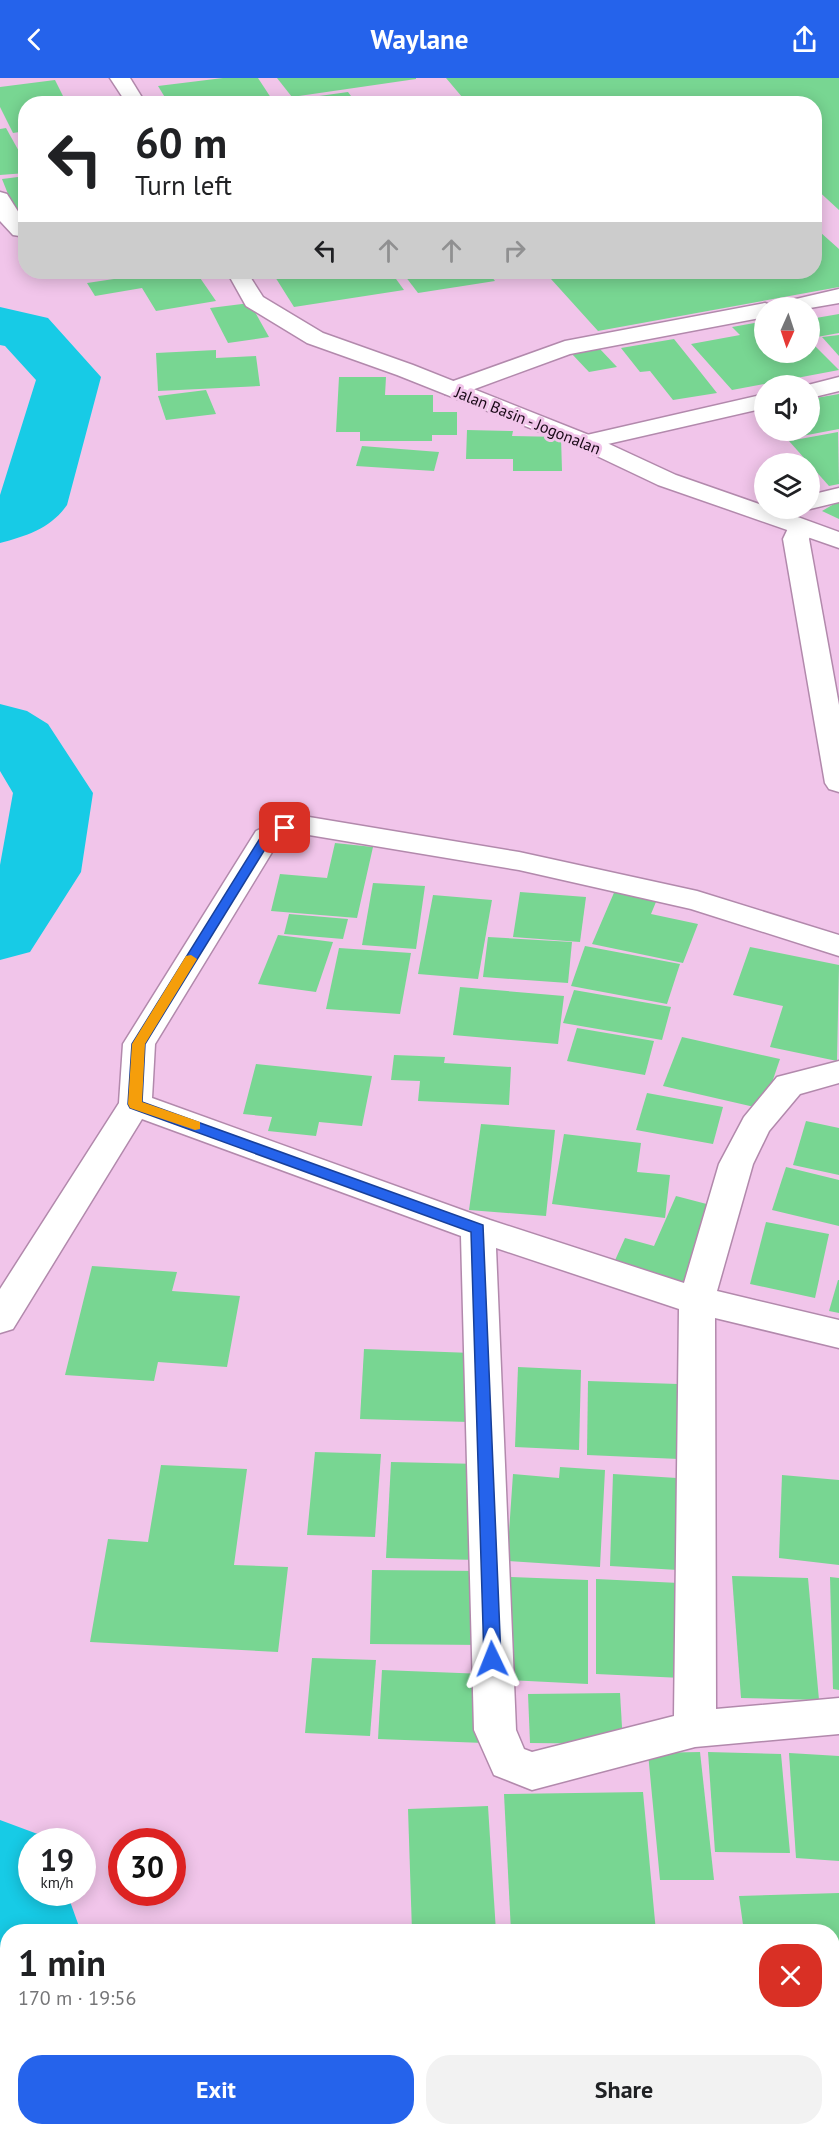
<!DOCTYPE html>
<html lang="en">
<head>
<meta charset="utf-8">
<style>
	:root { --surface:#fff; --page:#f2f2f2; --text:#202124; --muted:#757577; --accent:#2563eb }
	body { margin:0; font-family:"PT Sans",sans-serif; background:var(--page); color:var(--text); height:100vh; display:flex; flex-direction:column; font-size:22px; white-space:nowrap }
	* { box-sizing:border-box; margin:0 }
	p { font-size:20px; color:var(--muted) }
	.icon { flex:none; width:33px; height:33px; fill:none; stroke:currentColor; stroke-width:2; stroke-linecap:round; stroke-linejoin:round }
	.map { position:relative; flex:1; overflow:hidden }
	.sheet { position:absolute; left:0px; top:1846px; width:840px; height:212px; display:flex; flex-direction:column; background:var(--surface); border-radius:24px 24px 0 0; box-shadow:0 3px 15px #0003 }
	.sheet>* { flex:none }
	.top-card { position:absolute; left:18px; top:18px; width:804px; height:183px; border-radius:24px; box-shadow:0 3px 15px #0003; background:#fff; color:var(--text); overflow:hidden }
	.needle { width:39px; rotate:183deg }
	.tools { position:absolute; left:754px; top:219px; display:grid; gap:12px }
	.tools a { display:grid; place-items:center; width:66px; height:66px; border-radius:50%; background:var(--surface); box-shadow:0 3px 15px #0003; font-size:30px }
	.speed { position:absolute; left:18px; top:1750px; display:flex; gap:12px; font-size:30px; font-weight:700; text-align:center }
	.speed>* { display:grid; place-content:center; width:78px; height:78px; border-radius:50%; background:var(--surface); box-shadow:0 3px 15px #0003; line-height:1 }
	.speed small { font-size:15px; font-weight:400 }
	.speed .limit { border:9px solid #d22; background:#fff; color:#111 }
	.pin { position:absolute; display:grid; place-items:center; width:51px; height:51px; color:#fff; margin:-26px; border-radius:12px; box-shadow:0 3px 9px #0006 }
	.me { position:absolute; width:66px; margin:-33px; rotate:358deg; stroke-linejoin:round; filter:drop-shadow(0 0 4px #0008) }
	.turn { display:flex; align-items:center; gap:21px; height:126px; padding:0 18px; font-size:27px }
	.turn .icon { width:78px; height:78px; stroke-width:2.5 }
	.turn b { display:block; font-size:42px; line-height:51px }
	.lanes { display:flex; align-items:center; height:57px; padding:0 18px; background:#0003; justify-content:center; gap:30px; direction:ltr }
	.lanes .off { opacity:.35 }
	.round { display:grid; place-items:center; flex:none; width:63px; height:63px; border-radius:24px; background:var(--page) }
	.headline { display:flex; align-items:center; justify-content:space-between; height:102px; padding:0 18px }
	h1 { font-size:36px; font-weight:600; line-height:45px }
	.button { display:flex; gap:12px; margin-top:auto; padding:12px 18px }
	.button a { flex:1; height:69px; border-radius:24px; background:var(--accent); color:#fff; font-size:24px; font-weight:600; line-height:69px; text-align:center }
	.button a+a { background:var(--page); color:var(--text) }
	header { display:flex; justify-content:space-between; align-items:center; height:78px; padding:0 18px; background:var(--accent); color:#fff; font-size:27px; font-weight:600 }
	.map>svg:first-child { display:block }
</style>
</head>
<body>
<header><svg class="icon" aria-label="back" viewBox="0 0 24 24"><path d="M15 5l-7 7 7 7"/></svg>Waylane<svg class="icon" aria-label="share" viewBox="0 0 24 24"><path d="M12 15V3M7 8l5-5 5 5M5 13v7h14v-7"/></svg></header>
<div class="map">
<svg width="839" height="2057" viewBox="0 0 839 2057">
	<rect width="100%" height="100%" fill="#f1c5ea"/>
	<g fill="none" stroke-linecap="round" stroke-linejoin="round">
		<g fill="#17cbe6" fill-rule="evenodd">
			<path d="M0 229 48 240 101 299 67 427C51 450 27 458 0 465V417L36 302 5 268 0 267Z"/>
			<polygon points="0,626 27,633 48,646 93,715 81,794 30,874 0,882 0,787 13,715 0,693"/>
			<polygon points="0,1742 43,1758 45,1764 32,1764 32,1815 67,1815 81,1854 8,1854 8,1907 0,1904"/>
			<polygon points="441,2050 588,2050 591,2057 444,2057"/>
		</g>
	</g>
	<g fill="#78d692">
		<polygon points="223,0 258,0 275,26 169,26 158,8"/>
		<polygon points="277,0 416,0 416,1 292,19"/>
		<polygon points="446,0 839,0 839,132 814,109 814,26 468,26"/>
		<polygon points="55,2 67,26 26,26 26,53 13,55 0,29 0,9"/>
		<polygon points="348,14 357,26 276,26 276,24"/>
		<polygon points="6,50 26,86 26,95 0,97 0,51"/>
		<polygon points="26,98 26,151 22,151 2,101"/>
		<polygon points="820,154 839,171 839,209 598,253 551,201 595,194 814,194 814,155"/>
		<polygon points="131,194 196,194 216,223 156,233 142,210 95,218 87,205 134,198"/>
		<polygon points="272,194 391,194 404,212 294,229"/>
		<polygon points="402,194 488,194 495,203 418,215"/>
		<polygon points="250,225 269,259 228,265 210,230"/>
		<polygon points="839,236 839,255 817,259 810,251 810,241"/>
		<polygon points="765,243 765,274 810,274 810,263 839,292 732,312 691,266 740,257 732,249"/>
		<polygon points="839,257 839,278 822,259"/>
		<polygon points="674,261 694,286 717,315 673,322 650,293 640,294 621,270"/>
		<polygon points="599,270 617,289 589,294 571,275"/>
		<polygon points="216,272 216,280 256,278 260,308 158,313 156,275"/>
		<polygon points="339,299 386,299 385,317 433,317 433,334 457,334 457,357 432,357 432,363 360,363 360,354 336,354"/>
		<polygon points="206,312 216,336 166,342 158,318"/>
		<polygon points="839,316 839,351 786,361 779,352 810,352 810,321"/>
		<polygon points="467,352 513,353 512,358 561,359 562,393 513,393 513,381 466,381"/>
		<polygon points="838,354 839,406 829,408 789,363"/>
		<polygon points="362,368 439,374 434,393 356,388"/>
		<polygon points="839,423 839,441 822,433"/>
		<polygon points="335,765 373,769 357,840 271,833 280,796 327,800"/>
		<polygon points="373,805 425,808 416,871 362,867"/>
		<polygon points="616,810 658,819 651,836 698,846 683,885 592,866"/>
		<polygon points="520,814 586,819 580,864 513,859"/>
		<polygon points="433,817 492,822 478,901 418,896"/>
		<polygon points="289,836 348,841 343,861 284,856"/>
		<polygon points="278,857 333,864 316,914 258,906"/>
		<polygon points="488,859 572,864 568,905 483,899"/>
		<polygon points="585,868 680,886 667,926 571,908"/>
		<polygon points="750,869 839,887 837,983 770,969 783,928 733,917"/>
		<polygon points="339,870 411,875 400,936 326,931"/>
		<polygon points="460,909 564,918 558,966 453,957"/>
		<polygon points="574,912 671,929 662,962 563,945"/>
		<polygon points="577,950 654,963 645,997 567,983"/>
		<polygon points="682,959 780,981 763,1031 663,1008"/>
		<polygon points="394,977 445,979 444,985 511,989 509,1027 418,1023 420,1003 391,1002"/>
		<polygon points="256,986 372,998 362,1048 319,1044 316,1058 268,1053 272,1039 243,1036"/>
		<polygon points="647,1015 723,1029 713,1066 636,1052"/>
		<polygon points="806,1043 839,1050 839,1097 793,1087"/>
		<polygon points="481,1046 555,1052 546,1138 469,1132"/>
		<polygon points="564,1056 641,1065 637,1094 670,1097 665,1140 552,1126"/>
		<polygon points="786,1089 839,1102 839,1148 772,1132"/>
		<polygon points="676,1118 722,1130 689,1211 612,1189 625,1160 654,1168"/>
		<polygon points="766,1144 829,1156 815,1220 750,1206"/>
		<polygon points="92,1188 177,1194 172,1213 240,1218 227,1289 158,1284 154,1303 65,1297"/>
		<polygon points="838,1202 839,1202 839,1235 829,1233"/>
		<polygon points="364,1271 472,1275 469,1344 360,1341"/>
		<polygon points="518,1289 581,1292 579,1372 515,1369"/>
		<polygon points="588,1303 678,1306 679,1381 587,1377"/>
		<polygon points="315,1374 381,1376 375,1459 307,1457"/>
		<polygon points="391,1384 480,1386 479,1482 386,1480"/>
		<polygon points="161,1387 247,1391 234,1487 288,1489 278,1574 90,1564 108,1461 148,1464"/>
		<polygon points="560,1389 605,1392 600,1489 507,1483 513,1396 559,1400"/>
		<polygon points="613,1396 677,1400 678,1492 610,1488"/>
		<polygon points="782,1397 839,1402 839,1487 779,1480"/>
		<polygon points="372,1492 482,1493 483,1567 370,1566"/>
		<polygon points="732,1498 808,1500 819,1622 741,1620"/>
		<polygon points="511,1499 588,1502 588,1606 508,1602"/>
		<polygon points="830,1499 839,1500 839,1612 833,1611"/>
		<polygon points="596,1501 679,1505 682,1600 596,1596"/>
		<polygon points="312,1580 376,1582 370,1658 305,1655"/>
		<polygon points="382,1592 485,1596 484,1665 378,1661"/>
		<polygon points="620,1615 623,1666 530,1665 528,1616"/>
		<polygon points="700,1674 714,1802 660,1802 648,1675"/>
		<polygon points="708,1674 781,1676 790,1775 715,1774"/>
		<polygon points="789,1675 839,1678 839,1783 796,1780"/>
		<polygon points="643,1714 656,1854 511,1854 504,1716"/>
		<polygon points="488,1728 496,1854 412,1854 408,1731"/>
		<polygon points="839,1815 839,1883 832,1884 832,1854 744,1854 739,1818"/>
	</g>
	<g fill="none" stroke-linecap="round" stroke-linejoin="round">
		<defs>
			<g id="street">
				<polygon points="0,114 7,116 26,146 26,159 13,157 0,143"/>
				<polygon points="839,211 839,225 810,230 765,230 765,239 570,276 461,316 445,316 441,311 445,306 565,263 765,225 770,227"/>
				<polygon points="839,299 839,313 810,320 810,308 804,308"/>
				<polygon points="765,316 765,330 586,371 578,369 574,364 578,359"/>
				<polygon points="839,410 839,424 810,431 806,430 810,430 810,417"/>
				<polygon points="800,441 809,444 813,449 809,461 839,627 839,714 829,711 825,705 783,461 791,444"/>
				<path d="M309 739 519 774 697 813 839 857V878L691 831 519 792 309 757 291 759 277 766 155 966 152 1020 490 1142 684 1205 719 1086 744 1039 777 999 839 983V1005L800 1016 769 1053 753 1086 717 1213 839 1242V1270L715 1240 716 1631 839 1620V1656L695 1669 532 1712 494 1697 474 1652 461 1158 142 1041 13 1251 0 1255V1211L119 1025 123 966 256 753 275 744ZM496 1170 679 1231 674 1638 532 1674 524 1671 516 1652Z"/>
			</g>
			<g id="secondary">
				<polygon points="110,0 130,0 146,26 127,26"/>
				<polygon points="227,194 247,194 263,219 323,255 413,287 594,359 676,397 765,428 765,430 773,430 839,454 839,470 658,407 578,369 397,297 307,265 246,228"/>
			</g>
		</defs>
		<use href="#street" stroke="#b289ac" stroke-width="3"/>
		<use href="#secondary" stroke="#b289ac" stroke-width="3"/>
		<use href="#street" fill="#fff" fill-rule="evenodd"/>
		<use href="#secondary" fill="#fff" fill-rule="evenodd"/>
	</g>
	<polygon fill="#2563eb" stroke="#184099" stroke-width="1.5" points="285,746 291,750 270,763 145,966 142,1024 483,1147 501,1581 498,1586 492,1588 486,1586 484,1581 471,1154 130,1030 128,1026 132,966 262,757"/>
	<polygon fill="#f59e0b" points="191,877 197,881 145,966 142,1024 200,1044 200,1051 195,1052 130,1030 128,1026 132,966 186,878"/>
	<g text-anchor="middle" stroke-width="6" stroke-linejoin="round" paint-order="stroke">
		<g font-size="16" fill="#180916" stroke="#f1c5ea">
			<text transform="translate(528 342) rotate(22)" y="6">Jalan Basin - Jogonalan</text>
		</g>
	</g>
</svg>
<div class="tools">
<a><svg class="needle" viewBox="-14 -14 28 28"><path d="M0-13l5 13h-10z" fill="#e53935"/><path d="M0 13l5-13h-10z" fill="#757577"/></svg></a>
<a><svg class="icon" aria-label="sound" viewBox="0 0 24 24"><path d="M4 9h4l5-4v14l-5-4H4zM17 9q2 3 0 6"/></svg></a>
<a><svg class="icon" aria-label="layers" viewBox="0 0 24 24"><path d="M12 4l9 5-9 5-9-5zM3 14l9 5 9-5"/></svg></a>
</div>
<div class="speed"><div>19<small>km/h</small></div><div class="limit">30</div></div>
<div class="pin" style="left:285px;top:750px;background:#d93025"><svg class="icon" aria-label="arrive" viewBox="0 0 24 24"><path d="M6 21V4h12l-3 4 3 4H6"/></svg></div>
<svg class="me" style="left:492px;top:1581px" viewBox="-20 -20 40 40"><path d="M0-17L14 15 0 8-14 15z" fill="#2563eb" stroke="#fff" stroke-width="4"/></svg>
<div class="top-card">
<div class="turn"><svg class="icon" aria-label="left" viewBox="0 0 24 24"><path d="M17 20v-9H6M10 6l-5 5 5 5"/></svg><div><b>60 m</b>Turn left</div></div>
<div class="lanes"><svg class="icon" aria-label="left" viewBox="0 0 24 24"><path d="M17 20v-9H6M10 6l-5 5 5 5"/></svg><svg class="icon off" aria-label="ahead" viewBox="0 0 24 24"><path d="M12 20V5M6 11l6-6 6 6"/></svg><svg class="icon off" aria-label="ahead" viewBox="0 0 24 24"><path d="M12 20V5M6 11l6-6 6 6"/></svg><svg class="icon off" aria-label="right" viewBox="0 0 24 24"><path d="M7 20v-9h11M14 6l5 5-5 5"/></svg></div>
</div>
<section class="sheet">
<div class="headline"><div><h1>1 min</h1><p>170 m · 19:56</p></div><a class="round" style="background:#d93025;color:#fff"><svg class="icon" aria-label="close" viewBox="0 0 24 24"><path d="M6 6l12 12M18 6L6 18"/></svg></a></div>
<div class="button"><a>Exit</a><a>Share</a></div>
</section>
</div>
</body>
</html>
